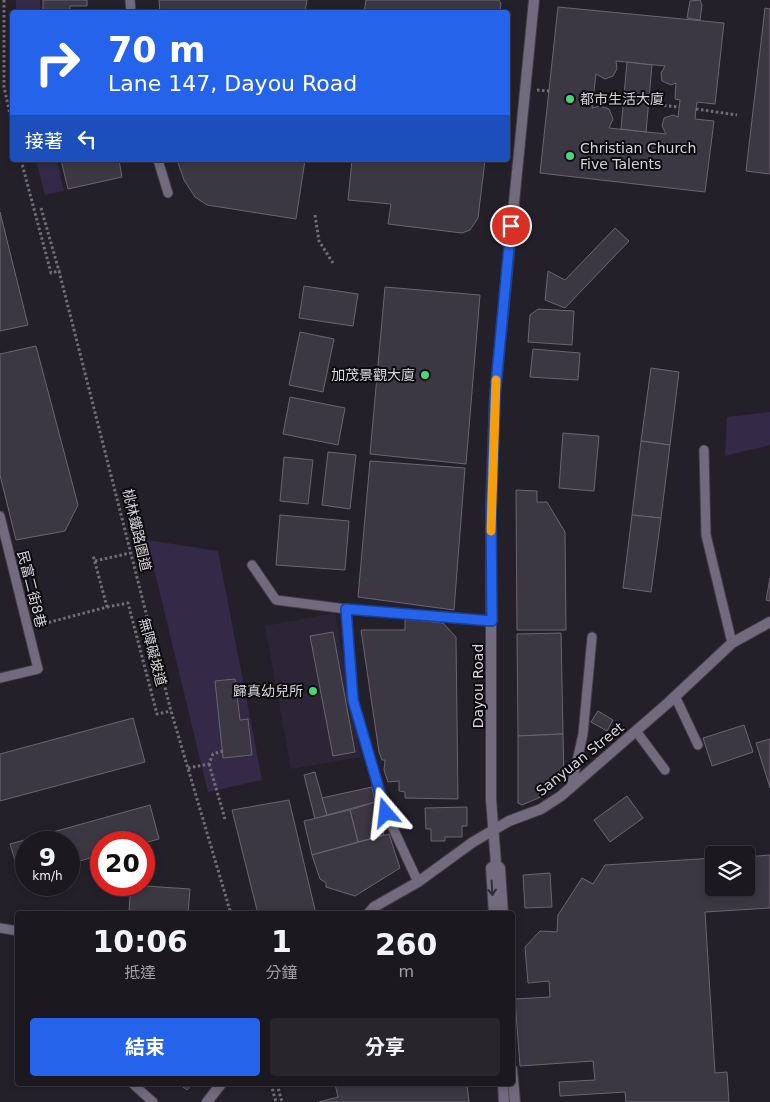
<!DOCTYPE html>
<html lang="zh-TW">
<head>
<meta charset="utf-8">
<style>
	:root { --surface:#1b1820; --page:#28252d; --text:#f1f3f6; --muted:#a0a0a5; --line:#39373e; --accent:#2563eb }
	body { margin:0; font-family:"DejaVu Sans","Noto Sans TC",sans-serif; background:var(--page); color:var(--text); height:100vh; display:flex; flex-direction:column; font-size:19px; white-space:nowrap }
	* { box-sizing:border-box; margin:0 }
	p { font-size:16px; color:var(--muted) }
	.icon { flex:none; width:28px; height:28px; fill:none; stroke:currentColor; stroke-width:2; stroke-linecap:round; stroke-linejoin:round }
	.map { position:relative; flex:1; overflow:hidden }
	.details { position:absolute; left:15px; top:911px; width:500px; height:175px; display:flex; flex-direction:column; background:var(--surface); border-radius:5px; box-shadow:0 2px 8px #0003,0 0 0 1px var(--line) }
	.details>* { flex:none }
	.top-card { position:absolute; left:10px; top:10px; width:500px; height:152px; border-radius:5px; box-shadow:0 2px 8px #0003,0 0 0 1px var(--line); background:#2563eb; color:#fff; overflow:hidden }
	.fabs { position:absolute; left:705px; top:846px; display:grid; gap:10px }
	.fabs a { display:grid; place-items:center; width:50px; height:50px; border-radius:5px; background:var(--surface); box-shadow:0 2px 8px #0003,0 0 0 1px var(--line); font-size:25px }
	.speed { position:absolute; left:15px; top:831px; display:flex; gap:10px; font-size:25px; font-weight:700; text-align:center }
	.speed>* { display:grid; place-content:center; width:65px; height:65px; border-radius:50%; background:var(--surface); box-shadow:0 2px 8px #0003,0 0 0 1px var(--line); line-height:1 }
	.speed small { font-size:12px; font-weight:400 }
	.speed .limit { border:8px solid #d22; background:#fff; color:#111 }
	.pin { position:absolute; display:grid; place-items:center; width:42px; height:42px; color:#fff; margin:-21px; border:2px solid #fff; border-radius:50%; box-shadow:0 1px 5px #0007 }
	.me { position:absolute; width:55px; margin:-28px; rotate:343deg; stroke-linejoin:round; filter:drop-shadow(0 0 4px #0008) }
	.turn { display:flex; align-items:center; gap:18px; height:105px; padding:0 15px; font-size:22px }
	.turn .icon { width:65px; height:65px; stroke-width:2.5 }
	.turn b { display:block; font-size:35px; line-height:42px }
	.then { display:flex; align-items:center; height:48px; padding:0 15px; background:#0003; gap:10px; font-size:19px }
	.eta { display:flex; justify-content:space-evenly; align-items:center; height:85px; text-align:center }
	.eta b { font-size:30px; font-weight:700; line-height:35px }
	.primary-button { display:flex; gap:10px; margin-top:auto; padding:10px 15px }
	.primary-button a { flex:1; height:58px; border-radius:5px; background:var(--accent); color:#fff; font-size:20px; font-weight:700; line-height:58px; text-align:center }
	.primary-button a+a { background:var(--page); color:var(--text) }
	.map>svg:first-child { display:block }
</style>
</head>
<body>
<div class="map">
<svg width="770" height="1102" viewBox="0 0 770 1102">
	<rect width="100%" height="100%" fill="#24202a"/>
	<polygon fill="#2b2535" points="335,613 361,757 291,769 265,626"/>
	<g fill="#342946" fill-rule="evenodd">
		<rect x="16" y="0" width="24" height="12"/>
		<polygon points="36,160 57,160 64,191 45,195"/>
		<polygon points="770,412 770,445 725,456 727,417"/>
		<path d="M147 540 218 551 262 780 208 792ZM235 679 240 720 249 719 252 755 224 758 215 681Z"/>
	</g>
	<g fill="#3c3843" stroke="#6a6572" fill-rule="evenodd">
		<polygon points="43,0 87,0 87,6 70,6 70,12 43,12"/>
		<polygon points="159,0 307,0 305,12 160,12"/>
		<polygon points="366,0 499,0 501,4 500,12 364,12"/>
		<polygon points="700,0 702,5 700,20 687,18 690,1"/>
		<path d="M558 7 724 23 715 104 697 102 696 109 695 119 714 121 705 192 540 173ZM616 61 665 66 661 73 662 81 671 85 676 83 675 99 680 100 678 117 673 115 664 118 662 126 666 134 609 128 613 119 609 109 600 106 592 108 596 74 605 79 613 76 617 69Z"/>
		<polygon points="765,8 770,9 770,174 746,171"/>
		<polygon points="627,62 652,65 646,132 621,129"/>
		<polygon points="61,160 119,160 122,177 68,189"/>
		<polygon points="177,160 305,160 296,219 207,205 195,197 184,180"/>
		<polygon points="352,160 485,160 478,218 470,230 462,233 388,224 391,204 348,200"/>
		<polygon points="0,212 28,325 0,331"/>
		<polygon points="615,228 629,241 565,308 545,300 548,271 565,280"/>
		<polygon points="304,286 358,294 353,326 299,318"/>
		<polygon points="385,287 480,295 466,464 370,454"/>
		<polygon points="538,309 574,311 572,345 528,342 530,315"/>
		<polygon points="300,332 334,339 323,392 289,385"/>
		<polygon points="36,346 78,505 65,531 16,540 0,475 0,354"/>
		<polygon points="533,349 580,353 578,380 530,377"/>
		<polygon points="651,368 679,372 670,445 641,441"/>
		<polygon points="290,397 345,408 338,445 283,434"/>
		<polygon points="563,433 599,436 594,491 559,488"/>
		<polygon points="641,441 670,445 661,518 632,515"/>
		<polygon points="328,452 356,455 350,509 322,505"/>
		<polygon points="284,457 313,460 308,504 280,501"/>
		<polygon points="370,461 465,468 454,610 358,597"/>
		<polygon points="516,490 537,491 537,502 547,502 565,532 566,630 517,630"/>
		<polygon points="280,515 349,521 345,570 276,565"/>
		<polygon points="632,515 661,518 651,592 623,588"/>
		<polygon points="770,578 770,601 766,600"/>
		<polygon points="405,619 443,623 456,637 458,799 405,798 405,792 399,791 399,781 388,782 384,770 385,760 382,760 379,752 361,630 405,630"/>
		<polygon points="333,632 355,752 333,756 310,636"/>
		<polygon points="561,633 563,734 518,736 517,634"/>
		<polygon points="235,679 240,720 248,719 252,755 223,758 215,681"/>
		<polygon points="598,711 613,720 607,731 591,722"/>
		<polygon points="133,718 145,762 0,801 0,754"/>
		<polygon points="744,725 753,752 712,766 703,738"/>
		<polygon points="563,734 564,779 543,796 522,805 518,803 518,736"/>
		<polygon points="770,739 770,788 756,743"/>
		<polygon points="315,772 327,815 315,819 304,775"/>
		<polygon points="372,787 375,802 327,815 322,798"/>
		<polygon points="627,796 643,818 610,842 594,820"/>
		<polygon points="289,800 316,914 258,914 232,810"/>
		<polygon points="375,802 384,835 358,842 350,810"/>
		<polygon points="150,805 159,839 144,843 101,842 101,855 69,864 69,842 26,842 26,875 20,877 10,844"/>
		<polygon points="467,807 467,826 462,826 462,837 445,837 445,841 431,841 431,829 426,829 425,808"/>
		<polygon points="350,810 358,842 312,855 304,821"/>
		<polygon points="389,834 400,868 355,896 326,887 326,883 320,879 312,855"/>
		<polygon points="770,855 770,908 705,912 715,1073 727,1072 729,1102 626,1102 625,1092 560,1096 559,1082 595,1080 593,1061 520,1066 515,999 550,997 549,981 528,983 525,947 540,931 557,932 558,915 582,878 593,884 605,865 714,858 714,888 746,888 746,857"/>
		<polygon points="550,873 552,907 525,908 523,875"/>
		<polygon points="131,885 190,889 188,914 129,910"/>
		<polygon points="179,1084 192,1084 187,1090"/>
		<polygon points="335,1084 467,1084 469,1102 319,1102 338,1097"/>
	</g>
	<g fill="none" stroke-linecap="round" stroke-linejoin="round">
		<defs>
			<g id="service">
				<polyline points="130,0 131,12"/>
				<polyline points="158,160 168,193"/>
				<polyline points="704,450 706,535 732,643"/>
				<polyline points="0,516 38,669 0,678"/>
				<polyline points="252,565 276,600 346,609 491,621"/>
				<polyline points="346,609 353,700 386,813 418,882"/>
				<polyline points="675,696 698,745"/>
				<polyline points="636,731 665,770"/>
				<polyline points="571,788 583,734 592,637"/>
				<polyline points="0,928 18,931"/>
				<polyline points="133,1084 153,1102"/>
			</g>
			<g id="minor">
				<polyline points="368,914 374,907 418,882 473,842 509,821 541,809 561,796 668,703 732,643 770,622"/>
				<polyline points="494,914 491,868 496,864"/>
				<polyline points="503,914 500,868 496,864 491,799 491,511 495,395 534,0"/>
				<polyline points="512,1069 515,1102"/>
				<polyline points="503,1084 504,1102"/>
				<polyline points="207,1102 221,1084"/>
			</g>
		</defs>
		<use href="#service" stroke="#413d47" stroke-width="11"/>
		<use href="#minor" stroke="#413d47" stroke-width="12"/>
		<g stroke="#726e77" stroke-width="3" stroke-dasharray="2.5 2.5" stroke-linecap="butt">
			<polyline points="4,0 4,87 12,123"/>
			<polyline points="537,90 549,91"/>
			<polyline points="593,97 624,101"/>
			<polyline points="649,104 679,107"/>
			<polyline points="696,109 737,115"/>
			<polyline points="21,160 51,273 59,271 171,711 231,914"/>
			<polyline points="41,208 59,271"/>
			<polyline points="315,215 319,241 333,263"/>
			<polyline points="95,561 130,553"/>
			<polyline points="107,607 128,603 157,714 171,711"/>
			<polyline points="39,625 107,607 93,555"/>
			<polyline points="209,764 225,819"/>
			<polyline points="188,768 209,764 213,754 223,751"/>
			<polyline points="271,1084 276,1102"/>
			<polyline points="277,1084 282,1102"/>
		</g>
		<use href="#service" stroke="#716b7d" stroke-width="9"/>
		<use href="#minor" stroke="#716b7d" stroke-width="10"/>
	</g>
	<defs><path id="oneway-shaft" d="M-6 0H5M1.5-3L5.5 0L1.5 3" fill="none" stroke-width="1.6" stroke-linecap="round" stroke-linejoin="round" transform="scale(1.25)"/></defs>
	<use stroke="#2f2d36" href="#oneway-shaft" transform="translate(492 888) rotate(87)"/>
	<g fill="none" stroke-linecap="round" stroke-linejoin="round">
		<defs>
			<polyline id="route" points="386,813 353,700 346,609 492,621 491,511 495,395 511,226"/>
		</defs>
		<use href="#route" stroke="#184099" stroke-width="12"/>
		<use href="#route" stroke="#2563eb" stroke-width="9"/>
		<polyline stroke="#f59e0b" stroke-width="9" points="491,531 496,380"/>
	</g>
	<g fill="#46d779" stroke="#0c0b0f" stroke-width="2">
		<circle cx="570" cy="99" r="5"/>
		<circle cx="570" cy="156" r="5"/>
		<circle cx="425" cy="375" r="5"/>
		<circle cx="313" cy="691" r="5"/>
	</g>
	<g text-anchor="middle" stroke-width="4" stroke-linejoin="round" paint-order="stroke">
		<g font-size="14" fill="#d8d6dd" stroke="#0c0b0f" text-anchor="start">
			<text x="580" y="104">都市生活大廈</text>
			<text x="580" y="153">Christian Church<tspan x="580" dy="16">Five Talents</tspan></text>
			<text x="415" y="380" text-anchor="end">加茂景觀大廈</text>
			<text x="303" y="696" text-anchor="end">歸真幼兒所</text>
		</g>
		<g font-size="14" fill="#d8d6dd" stroke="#0c0b0f">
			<text transform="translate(137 530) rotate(77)" y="5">桃林鐵路園道</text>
			<text transform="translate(32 589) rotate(76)" y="5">民富二街8巷</text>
			<text transform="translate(153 652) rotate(75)" y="5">無障礙坡道</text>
			<text transform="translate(478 686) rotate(-90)" y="5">Dayou Road</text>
			<text transform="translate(580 759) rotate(-39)" y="5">Sanyuan Street</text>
		</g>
	</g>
</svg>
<div class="fabs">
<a><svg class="icon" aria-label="layers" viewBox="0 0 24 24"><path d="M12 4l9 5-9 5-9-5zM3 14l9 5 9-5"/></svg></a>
</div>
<div class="speed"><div>9<small>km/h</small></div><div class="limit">20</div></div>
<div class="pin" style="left:511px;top:226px;background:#d93025"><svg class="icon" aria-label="arrive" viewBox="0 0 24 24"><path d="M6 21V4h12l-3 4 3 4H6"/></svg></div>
<svg class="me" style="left:386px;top:813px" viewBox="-20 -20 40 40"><path d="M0-17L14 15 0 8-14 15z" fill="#2563eb" stroke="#fff" stroke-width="4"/></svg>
<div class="top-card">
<div class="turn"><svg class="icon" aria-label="right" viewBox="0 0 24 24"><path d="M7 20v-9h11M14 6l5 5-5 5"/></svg><div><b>70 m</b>Lane 147, Dayou Road</div></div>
<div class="then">接著<svg class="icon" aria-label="left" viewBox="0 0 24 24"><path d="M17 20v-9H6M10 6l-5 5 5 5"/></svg></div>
</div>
<section class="details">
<div class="eta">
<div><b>10:06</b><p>抵達</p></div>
<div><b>1</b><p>分鐘</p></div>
<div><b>260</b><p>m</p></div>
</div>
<div class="primary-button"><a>結束</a><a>分享</a></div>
</section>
</div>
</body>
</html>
